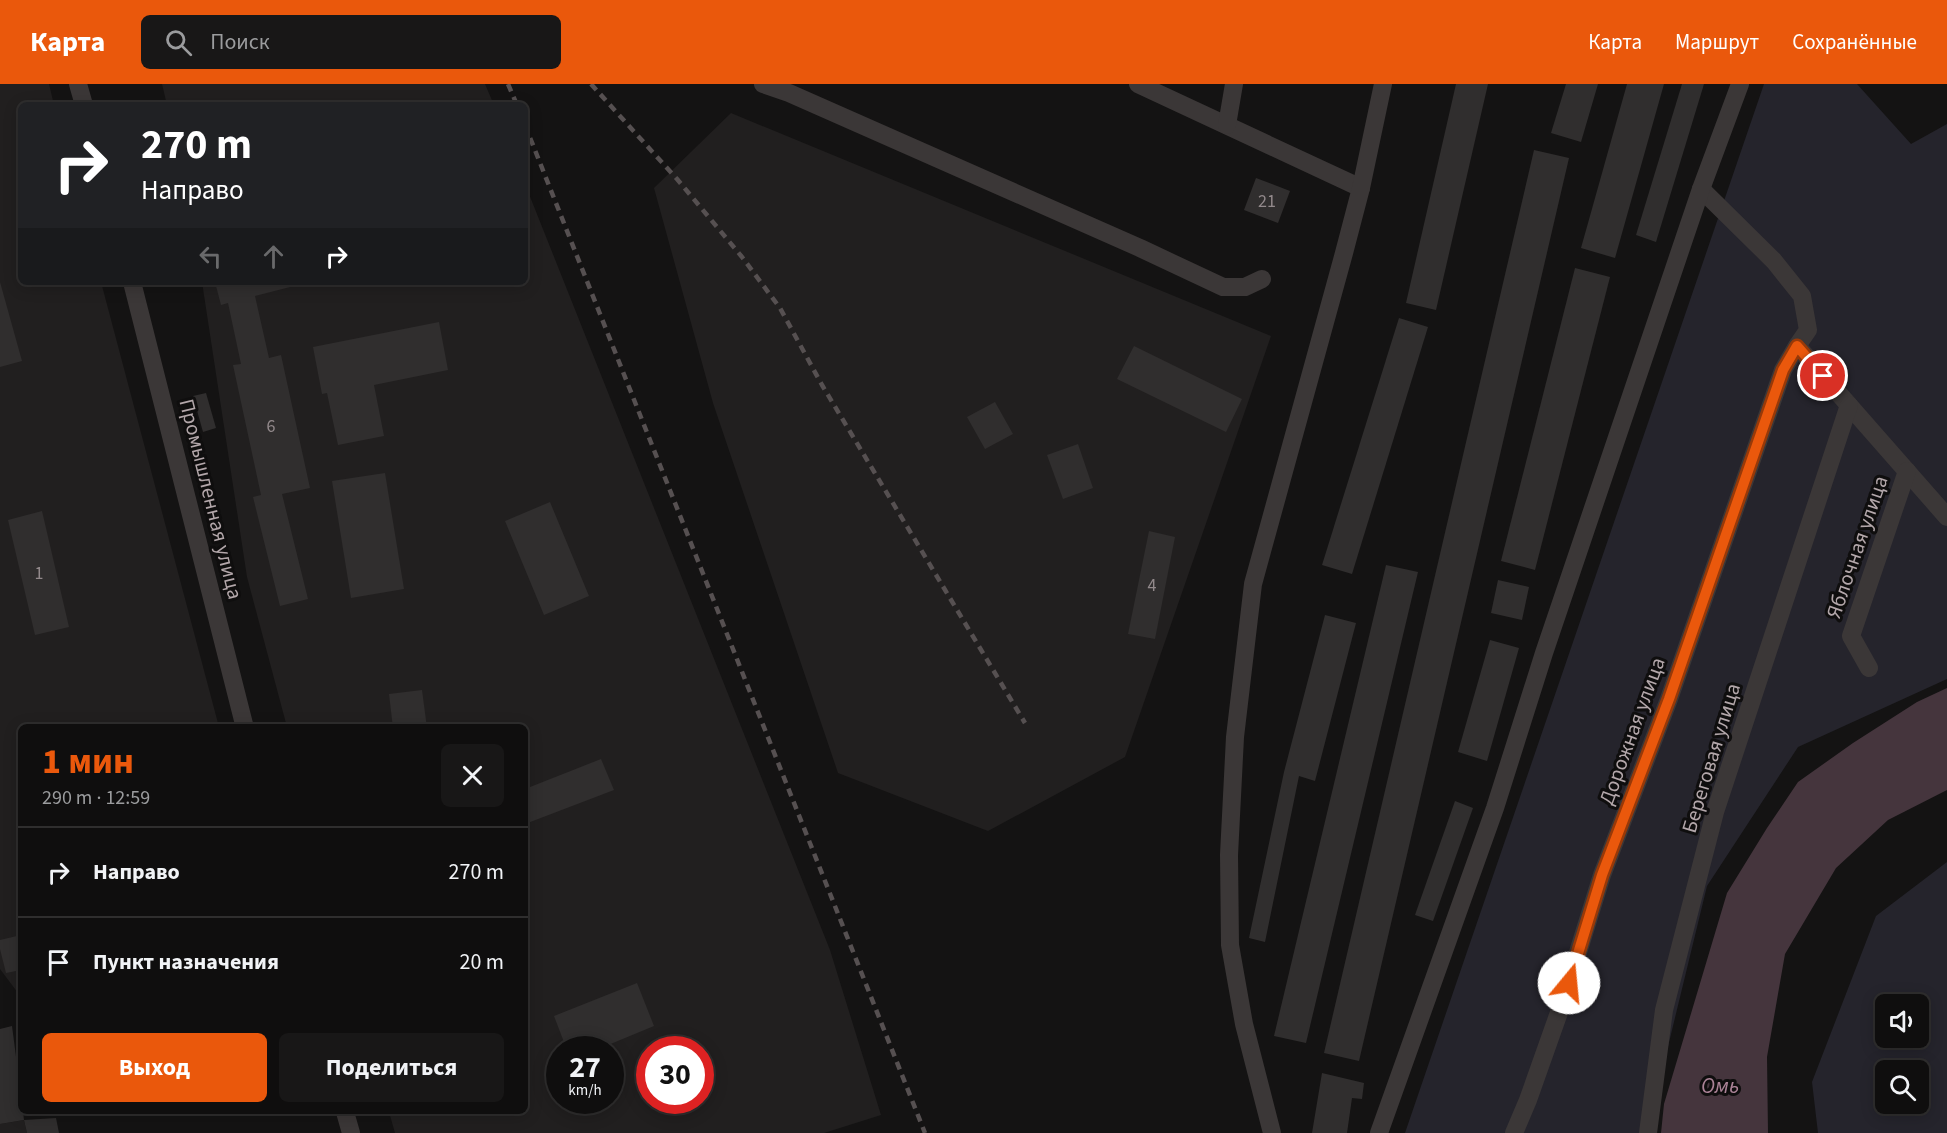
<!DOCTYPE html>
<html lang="ru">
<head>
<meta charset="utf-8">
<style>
	:root { --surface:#0f0e0e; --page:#181717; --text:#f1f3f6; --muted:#9b9c9e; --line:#2f2e2e; --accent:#ea580c }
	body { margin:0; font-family:"Source Sans 3",sans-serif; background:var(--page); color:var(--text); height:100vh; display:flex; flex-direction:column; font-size:22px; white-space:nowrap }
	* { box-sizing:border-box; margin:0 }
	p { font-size:20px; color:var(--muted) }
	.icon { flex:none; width:33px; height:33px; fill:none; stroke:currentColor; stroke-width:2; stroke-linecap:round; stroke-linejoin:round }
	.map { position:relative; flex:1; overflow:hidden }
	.side { position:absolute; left:18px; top:640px; width:510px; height:390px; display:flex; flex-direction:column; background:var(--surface); border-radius:9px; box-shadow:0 3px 15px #0003,0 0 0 2px var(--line) }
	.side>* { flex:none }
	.hud { position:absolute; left:18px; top:18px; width:510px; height:183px; border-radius:9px; box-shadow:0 3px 15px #0003,0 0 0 2px var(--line); background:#202124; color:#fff; overflow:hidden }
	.fabs { position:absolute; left:1875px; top:910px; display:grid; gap:12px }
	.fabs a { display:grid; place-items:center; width:54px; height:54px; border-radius:9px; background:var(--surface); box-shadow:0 3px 15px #0003,0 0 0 2px var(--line); font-size:30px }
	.speed { position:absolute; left:546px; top:952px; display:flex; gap:12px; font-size:30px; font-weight:700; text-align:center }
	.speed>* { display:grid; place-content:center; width:78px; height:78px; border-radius:50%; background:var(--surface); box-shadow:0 3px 15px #0003,0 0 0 2px var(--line); line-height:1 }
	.speed small { font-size:15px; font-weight:400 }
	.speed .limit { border:9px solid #d22; background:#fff; color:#111 }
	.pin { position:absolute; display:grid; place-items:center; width:51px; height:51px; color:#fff; margin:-26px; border:3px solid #fff; border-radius:50%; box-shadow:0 2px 6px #0007 }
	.me { position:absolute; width:66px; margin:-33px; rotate:17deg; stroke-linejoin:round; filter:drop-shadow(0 0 4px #0008) }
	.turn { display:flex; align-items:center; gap:21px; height:126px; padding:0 24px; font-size:27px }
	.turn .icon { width:78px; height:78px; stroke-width:2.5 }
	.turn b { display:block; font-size:42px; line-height:51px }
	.lanes { display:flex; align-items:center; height:57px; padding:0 24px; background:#0003; justify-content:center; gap:30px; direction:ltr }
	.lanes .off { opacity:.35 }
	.round { display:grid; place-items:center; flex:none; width:63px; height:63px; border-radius:9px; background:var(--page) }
	.headline { display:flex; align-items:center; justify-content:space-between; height:102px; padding:0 24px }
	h1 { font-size:36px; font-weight:700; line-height:45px; color:var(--accent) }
	.cta { display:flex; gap:12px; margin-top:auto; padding:12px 24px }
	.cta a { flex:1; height:69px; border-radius:9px; background:var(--accent); color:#fff; font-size:24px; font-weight:700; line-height:69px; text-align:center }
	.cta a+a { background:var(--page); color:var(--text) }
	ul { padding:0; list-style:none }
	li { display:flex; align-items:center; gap:18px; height:90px; padding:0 24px; border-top:2px solid var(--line) }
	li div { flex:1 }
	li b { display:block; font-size:22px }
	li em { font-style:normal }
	header { display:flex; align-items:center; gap:36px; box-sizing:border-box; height:84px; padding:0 30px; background:var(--accent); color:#fff }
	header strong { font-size:28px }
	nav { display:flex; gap:33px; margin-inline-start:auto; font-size:21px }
	.search { width:420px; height:54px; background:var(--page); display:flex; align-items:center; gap:15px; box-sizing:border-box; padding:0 21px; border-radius:9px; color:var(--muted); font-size:22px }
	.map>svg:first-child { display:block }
</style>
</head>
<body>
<header>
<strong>Карта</strong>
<div class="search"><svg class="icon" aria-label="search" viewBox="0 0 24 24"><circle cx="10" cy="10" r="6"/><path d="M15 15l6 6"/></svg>Поиск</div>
<nav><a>Карта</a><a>Маршрут</a><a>Сохранённые</a></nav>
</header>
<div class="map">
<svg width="1947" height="1049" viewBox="0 0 1947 1049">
	<rect width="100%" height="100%" fill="#141313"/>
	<g fill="#211f1f" fill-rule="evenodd">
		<polygon points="0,0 49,0 54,21 21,21 21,198 101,198 219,643 21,644 21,913 0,885"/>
		<polygon points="162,0 485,0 494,21 167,21"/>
		<polygon points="731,29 1271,252 1125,673 988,747 838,689 713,319 654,104"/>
		<path d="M525 100 830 866 881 1031 824 1049H395L389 1028H525V644L287 643 247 493 202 198H525ZM560 966H610V1017H560ZM650 966H700V1017H650Z"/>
		<polygon points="24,1036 27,1049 0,1049 0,1040"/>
	</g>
	<g fill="#25242c" fill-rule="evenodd">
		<polygon points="1764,0 1857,0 1911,60 1947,40 1947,595 1798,663 1707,802 1647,1049 1405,1049"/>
		<path d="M1947 778V1049H1818L1812 998 1876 832ZM1886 921H1918V954H1886ZM1886 987H1918V1020H1886Z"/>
	</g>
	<polygon fill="#45353d" points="1947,604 1947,706 1888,736 1836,784 1785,870 1767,973 1768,1049 1661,1049 1664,1020 1727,809 1767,744 1798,698 1853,659 1917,618"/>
	<g fill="#302e2e">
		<polygon points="1456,0 1488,0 1436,226 1406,219"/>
		<polygon points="1566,0 1598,0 1581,58 1551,49"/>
		<polygon points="1627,0 1664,0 1615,174 1581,164"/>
		<polygon points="1682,0 1704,0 1656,158 1636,151"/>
		<polygon points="1534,66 1569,74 1359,977 1324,969"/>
		<polygon points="1256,94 1290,107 1278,139 1244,126"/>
		<polygon points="1575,184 1610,193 1535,486 1501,477"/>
		<polygon points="0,198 22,277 0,283"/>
		<polygon points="215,198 293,198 294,202 255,212 269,274 281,271 310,404 282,410 308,515 280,522 253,413 261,411 233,281 241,280 228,219 221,221"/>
		<polygon points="1399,234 1428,243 1352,490 1322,481"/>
		<polygon points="439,238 448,286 374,301 384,352 338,361 327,309 322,310 313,263"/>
		<polygon points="1134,262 1242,315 1226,348 1117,295"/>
		<polygon points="206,309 216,344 203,348 193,312"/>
		<polygon points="995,318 1013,350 985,365 967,333"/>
		<polygon points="1078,360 1093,404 1063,415 1047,371"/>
		<polygon points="385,389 404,505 351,514 332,397"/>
		<polygon points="550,418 589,512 544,531 505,437"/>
		<polygon points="42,427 69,543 35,551 8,436"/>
		<polygon points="1149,447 1175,453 1155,555 1128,550"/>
		<polygon points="1386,481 1418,488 1306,959 1274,952"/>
		<polygon points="1498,496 1529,503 1522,536 1491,529"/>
		<polygon points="1325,531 1356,539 1315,697 1299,692 1265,858 1249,854 1284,688"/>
		<polygon points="1490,556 1519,564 1487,677 1458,668"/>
		<polygon points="422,606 427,644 393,644 389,610"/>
		<polygon points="601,675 614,706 525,740 525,705"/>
		<polygon points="1455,717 1473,724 1433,837 1415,831"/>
		<polygon points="21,851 21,886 6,889 0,865 0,856"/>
		<polygon points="637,899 654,942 596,966 567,966 554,932"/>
		<polygon points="12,942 21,1011 21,1028 23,1028 24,1036 0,1040 0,945"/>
		<polygon points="1322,989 1364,999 1362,1015 1352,1014 1347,1049 1312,1049"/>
		<polygon points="56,1034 59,1049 27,1049 24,1036"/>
	</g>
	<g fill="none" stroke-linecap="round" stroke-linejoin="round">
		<g stroke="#3b3737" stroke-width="18">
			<polyline points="78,0 84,21"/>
			<polyline points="763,0 789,9 1140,164 1223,203 1245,203 1262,195"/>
			<polyline points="1138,0 1361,104"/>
			<polyline points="1227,41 1234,0"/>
			<polyline points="1701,105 1774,177 1802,212 1808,246 1797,262 1947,433"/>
			<polyline points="132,198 245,644"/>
			<polyline points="1869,584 1851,552 1907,387"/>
			<polyline points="345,1028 351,1049"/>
			<polyline points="1272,1049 1244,940 1230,861 1229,771 1235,653 1253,500 1344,169 1361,104 1383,0"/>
			<polyline points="1379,1049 1495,724 1544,569 1701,105 1740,0"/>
			<polyline points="1514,1049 1528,1016 1562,920 1602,791 1669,615 1783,286 1797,262"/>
			<polyline points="1648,1049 1664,926 1715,728 1849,321"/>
		</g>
		<g stroke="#565051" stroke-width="4.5" stroke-dasharray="8 6" stroke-linecap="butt">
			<polyline points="508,0 517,21"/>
			<polyline points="591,0 677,95 742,173 780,224 822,301 1025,639"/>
			<polyline points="525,41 925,1049"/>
		</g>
	</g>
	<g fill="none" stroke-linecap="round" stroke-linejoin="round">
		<defs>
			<polyline id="route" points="1569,899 1602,791 1669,615 1783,286 1797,262 1823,292"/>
		</defs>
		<use href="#route" stroke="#983908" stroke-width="15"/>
		<use href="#route" stroke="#ea580c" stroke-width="10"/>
	</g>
	<g text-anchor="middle" stroke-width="6" stroke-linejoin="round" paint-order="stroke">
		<g font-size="18" fill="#92898b">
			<text x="1267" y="123">21</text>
			<text x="271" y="348">6</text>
			<text x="39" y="495">1</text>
			<text x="1152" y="507">4</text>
		</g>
		<g font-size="21" fill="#b3a7aa" stroke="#0f0e0e">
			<text transform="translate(211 415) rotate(76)" y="7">Промышленная улица</text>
			<text transform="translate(1857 463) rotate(-71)" y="7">Яблочная улица</text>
			<text transform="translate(1632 647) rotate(-70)" y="7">Дорожная улица</text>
			<text transform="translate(1711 674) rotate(-73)" y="7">Береговая улица</text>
		</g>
		<g font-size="22" font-style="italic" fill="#aa8296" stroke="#0f0e0e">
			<text x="1720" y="1009">Омь</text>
		</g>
	</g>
</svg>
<div class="fabs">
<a><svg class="icon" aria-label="sound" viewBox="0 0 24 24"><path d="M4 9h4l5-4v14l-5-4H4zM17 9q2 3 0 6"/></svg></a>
<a><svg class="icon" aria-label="search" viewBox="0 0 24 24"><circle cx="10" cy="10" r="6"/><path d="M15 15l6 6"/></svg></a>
</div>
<div class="speed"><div>27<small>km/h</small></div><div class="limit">30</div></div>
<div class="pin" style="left:1823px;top:292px;background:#d93025"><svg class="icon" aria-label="arrive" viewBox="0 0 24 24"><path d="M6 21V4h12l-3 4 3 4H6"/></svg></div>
<svg class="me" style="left:1569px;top:899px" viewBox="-20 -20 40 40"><circle r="19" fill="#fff"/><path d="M0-13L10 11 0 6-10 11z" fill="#ea580c"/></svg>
<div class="hud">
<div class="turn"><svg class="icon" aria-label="right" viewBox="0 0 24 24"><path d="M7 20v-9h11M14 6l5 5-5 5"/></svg><div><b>270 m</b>Направо</div></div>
<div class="lanes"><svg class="icon off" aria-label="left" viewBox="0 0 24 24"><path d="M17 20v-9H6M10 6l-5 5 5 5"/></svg><svg class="icon off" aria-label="ahead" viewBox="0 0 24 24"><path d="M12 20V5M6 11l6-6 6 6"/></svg><svg class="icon" aria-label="right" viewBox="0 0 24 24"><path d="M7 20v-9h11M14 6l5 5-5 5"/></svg></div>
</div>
<section class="side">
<div class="headline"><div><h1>1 мин</h1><p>290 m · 12:59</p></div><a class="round"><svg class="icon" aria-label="close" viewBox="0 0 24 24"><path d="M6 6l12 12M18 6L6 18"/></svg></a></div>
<ul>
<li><svg class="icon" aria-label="right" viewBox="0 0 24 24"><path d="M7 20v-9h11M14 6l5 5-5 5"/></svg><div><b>Направо</b></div><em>270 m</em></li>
<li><svg class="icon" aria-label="arrive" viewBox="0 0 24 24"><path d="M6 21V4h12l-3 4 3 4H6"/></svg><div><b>Пункт назначения</b></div><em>20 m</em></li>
</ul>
<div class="cta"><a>Выход</a><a>Поделиться</a></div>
</section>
</div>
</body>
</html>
